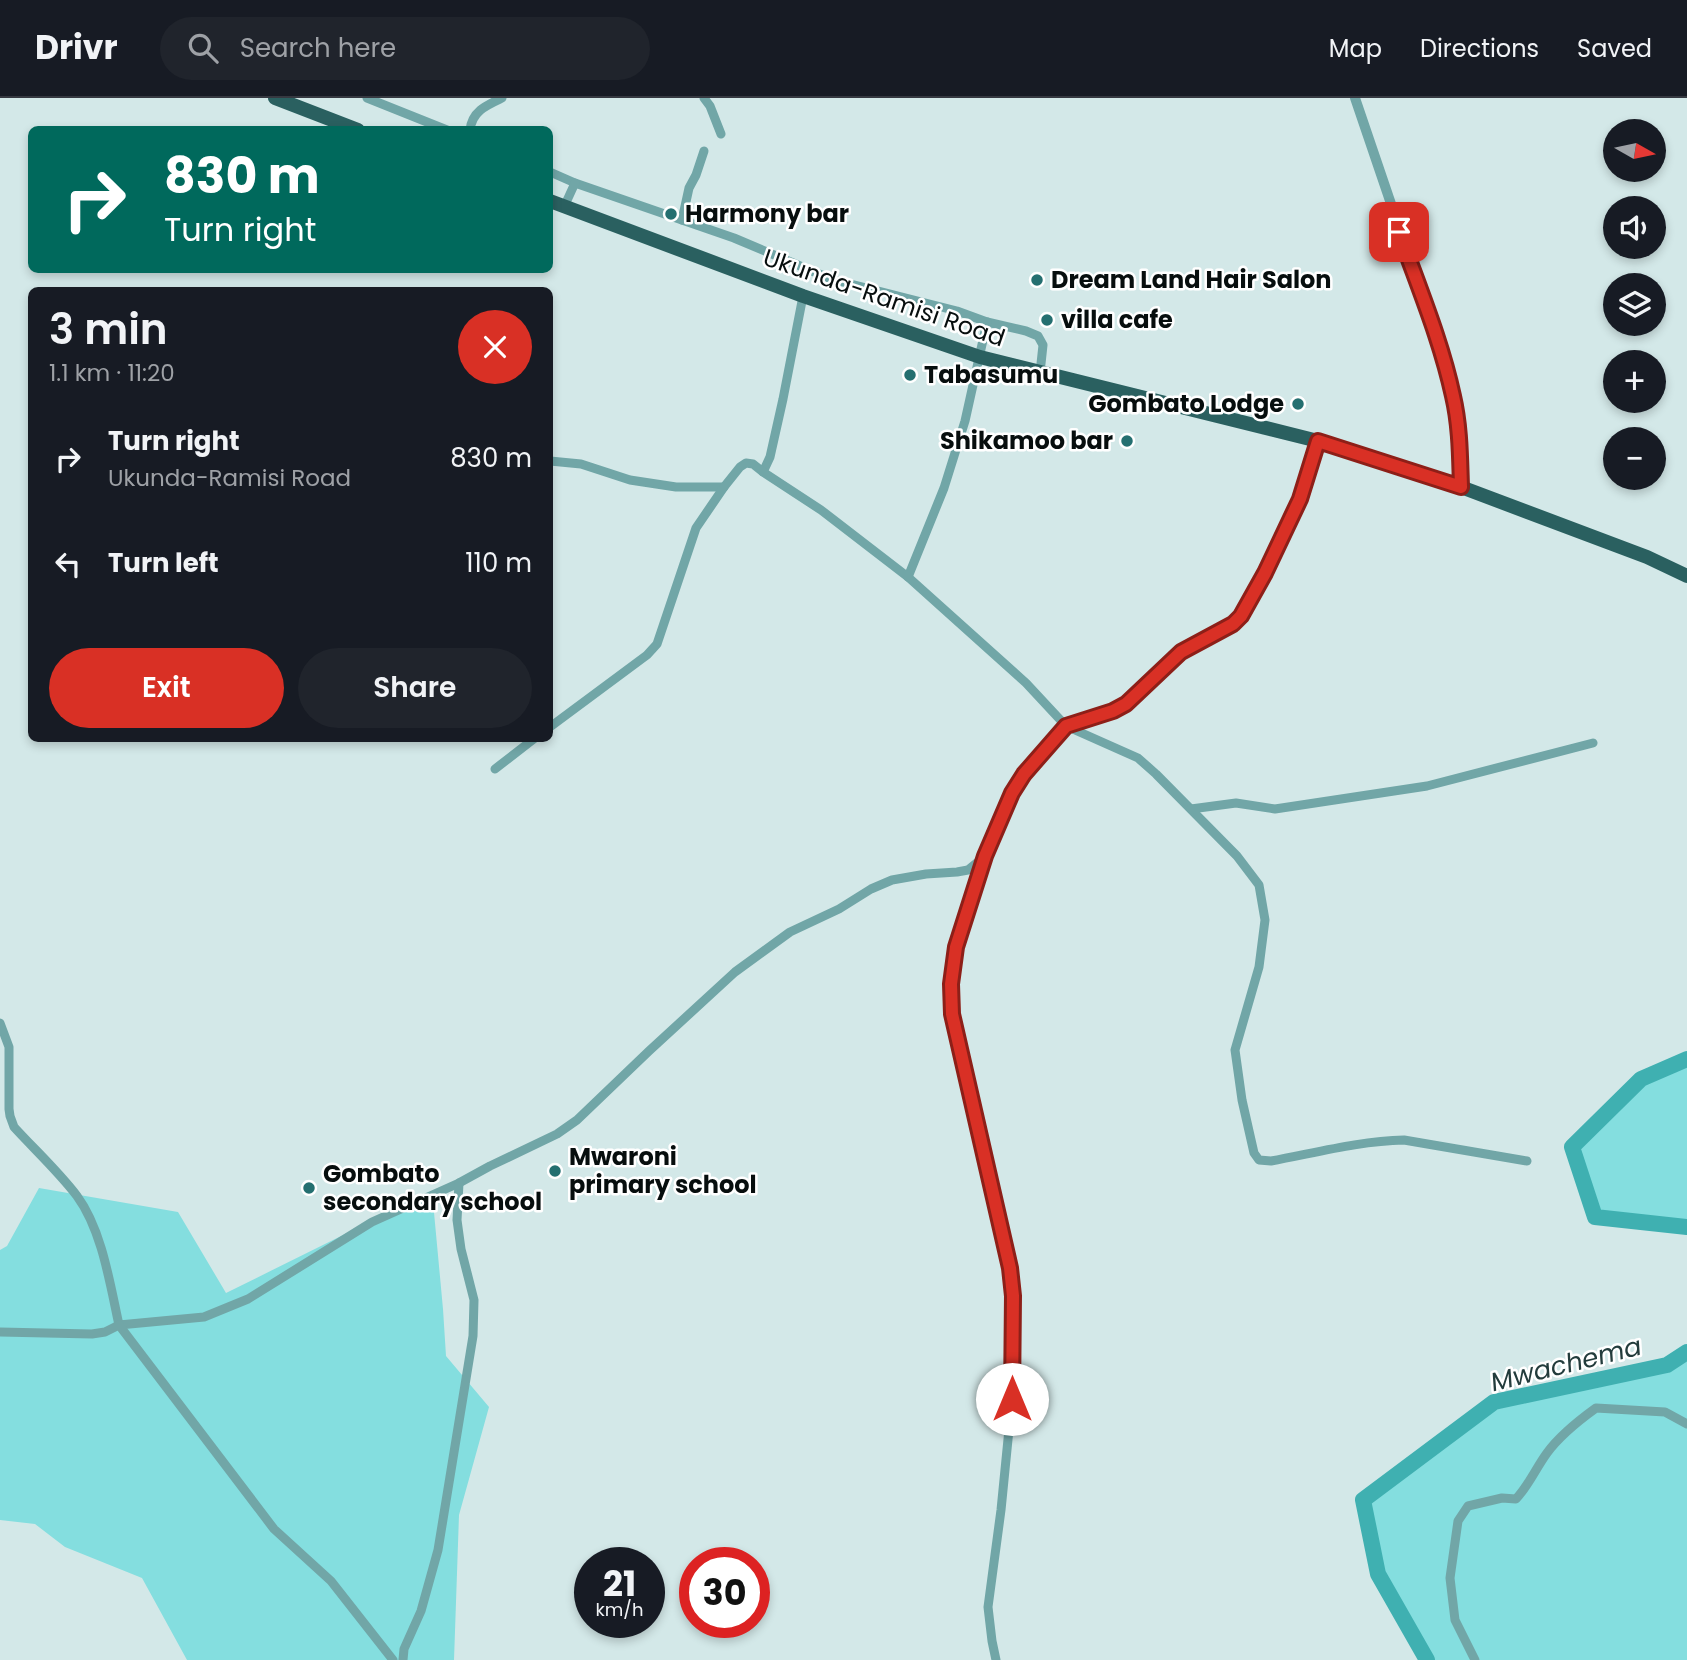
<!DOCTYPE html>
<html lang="en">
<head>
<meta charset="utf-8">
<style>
	:root { --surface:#171b24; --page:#20242c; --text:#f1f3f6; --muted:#9ea1a6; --line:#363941; --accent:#d93025 }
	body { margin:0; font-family:Poppins,sans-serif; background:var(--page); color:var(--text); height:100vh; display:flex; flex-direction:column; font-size:26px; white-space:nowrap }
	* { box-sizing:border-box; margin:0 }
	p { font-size:23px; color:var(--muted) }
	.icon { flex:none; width:38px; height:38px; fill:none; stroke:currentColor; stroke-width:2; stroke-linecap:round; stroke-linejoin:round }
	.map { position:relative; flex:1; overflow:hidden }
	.sheet { position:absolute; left:28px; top:189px; width:525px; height:455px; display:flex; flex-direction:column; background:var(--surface); border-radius:10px; box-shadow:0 4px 10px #0003 }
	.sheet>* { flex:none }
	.hud { position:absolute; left:28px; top:28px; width:525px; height:147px; border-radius:10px; box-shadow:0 4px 10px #0003; background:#00695c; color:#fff; overflow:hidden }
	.needle { width:46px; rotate:99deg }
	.tools { position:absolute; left:1603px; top:21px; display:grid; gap:14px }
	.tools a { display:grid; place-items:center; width:63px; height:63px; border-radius:50%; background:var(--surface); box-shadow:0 4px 10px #0003; font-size:35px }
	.speed { position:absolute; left:574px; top:1449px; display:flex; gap:14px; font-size:35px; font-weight:700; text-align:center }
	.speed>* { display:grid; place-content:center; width:91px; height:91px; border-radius:50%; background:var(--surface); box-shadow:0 4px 10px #0003; line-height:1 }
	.speed small { font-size:18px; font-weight:400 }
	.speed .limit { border:10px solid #d22; background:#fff; color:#111 }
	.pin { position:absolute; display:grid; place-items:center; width:60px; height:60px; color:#fff; margin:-30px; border-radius:14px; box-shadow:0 4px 10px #0006 }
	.me { position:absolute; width:77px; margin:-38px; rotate:0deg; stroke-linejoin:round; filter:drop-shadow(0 0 5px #0008) }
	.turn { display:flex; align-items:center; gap:24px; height:147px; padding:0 21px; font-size:32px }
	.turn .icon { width:91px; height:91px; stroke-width:2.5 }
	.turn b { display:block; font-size:49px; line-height:60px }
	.round { display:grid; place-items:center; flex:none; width:74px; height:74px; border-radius:37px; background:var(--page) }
	.head { display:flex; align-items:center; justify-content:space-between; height:119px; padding:0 21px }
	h1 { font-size:42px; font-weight:600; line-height:52px }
	.cta { display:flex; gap:14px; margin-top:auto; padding:14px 21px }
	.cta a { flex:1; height:80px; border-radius:42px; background:var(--accent); color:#fff; font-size:28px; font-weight:600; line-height:80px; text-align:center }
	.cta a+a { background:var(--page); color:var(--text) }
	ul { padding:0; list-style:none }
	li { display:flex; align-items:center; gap:21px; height:105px; padding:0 21px }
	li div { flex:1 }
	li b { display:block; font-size:26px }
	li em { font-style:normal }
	header { display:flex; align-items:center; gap:42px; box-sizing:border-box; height:98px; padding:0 35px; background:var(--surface); border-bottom:2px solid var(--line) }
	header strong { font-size:33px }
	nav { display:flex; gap:38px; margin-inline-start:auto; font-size:24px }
	.search { width:490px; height:63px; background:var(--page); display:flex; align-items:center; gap:18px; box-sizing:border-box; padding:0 24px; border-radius:38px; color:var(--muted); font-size:26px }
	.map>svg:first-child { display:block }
</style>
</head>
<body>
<header>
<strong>Drivr</strong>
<div class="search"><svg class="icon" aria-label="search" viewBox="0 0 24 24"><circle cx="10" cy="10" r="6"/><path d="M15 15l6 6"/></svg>Search here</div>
<nav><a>Map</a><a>Directions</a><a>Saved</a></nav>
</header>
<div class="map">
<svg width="1687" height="1562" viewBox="0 0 1687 1562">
	<rect width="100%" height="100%" fill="#d3e8e8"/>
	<g fill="#84dedf">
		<polygon points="1687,961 1687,1129 1595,1119 1572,1049 1641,981"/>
		<polygon points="39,1090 178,1114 226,1195 432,1093 443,1211 446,1258 489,1309 459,1417 454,1562 187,1562 142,1480 65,1449 35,1426 0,1422 0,1152 7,1148"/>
		<polygon points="1687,1254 1687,1562 1427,1562 1378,1476 1363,1402 1494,1304 1667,1267"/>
	</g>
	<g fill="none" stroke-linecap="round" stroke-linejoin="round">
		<g stroke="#3fb0b1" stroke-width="16">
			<polyline points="1687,961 1641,981 1572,1049 1595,1119 1687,1129"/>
			<polyline points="1427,1562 1378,1476 1363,1402 1494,1304 1667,1267 1687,1254"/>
		</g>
		<g stroke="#71a6a7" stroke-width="9">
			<polyline points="367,0 447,32"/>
			<polyline points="704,0 710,8 721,36"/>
			<path d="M470 32C472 13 487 7 502 0"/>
			<polyline points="550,74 575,85 734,140 831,181 957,213 987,224 1026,233 1038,238 1043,247 1040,275"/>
			<polyline points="564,109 575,85"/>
			<polyline points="682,122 689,90 696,77 704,53"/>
			<polyline points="550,363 581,366 630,382 676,389 724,389"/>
			<polyline points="763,374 770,359 783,301 803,198"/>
			<polyline points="908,479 944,390 965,323 987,224"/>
			<path d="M550 629 647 557 657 546 696 430 724 389 740 369 746 365 753 366 763 374 821 412 908 479 1026 585 1066 628 1138 660 1156 676 1237 758 1259 787 1265 822 1259 869 1235 952 1242 1002 1254 1055 1259 1062 1271 1063C1315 1055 1359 1043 1404 1042L1527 1063"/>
			<polyline points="495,671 535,640"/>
			<polyline points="1191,711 1236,705 1275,711 1427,688 1593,645"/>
			<path d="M0 925 9 949V1011L10 1018 14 1029C34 1051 59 1074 77 1098 102 1132 110 1186 119 1227L204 1219 248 1201 372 1124 459 1085 490 1068 557 1036 577 1022 649 953 735 874 790 834 839 811 871 791 892 782 926 776 957 774 968 772 984 759"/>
			<polyline points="0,1234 92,1236 105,1234 119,1227 274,1431 331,1483 393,1562"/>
			<polyline points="403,1562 404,1551 421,1513 438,1452 473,1238 474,1202 461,1151 457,1122 459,1085"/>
			<polyline points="996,1562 992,1543 988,1509 1001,1412 1012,1301 1012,1198 1010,1170 952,916 951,885 956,849 985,758 1012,695 1024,676 1066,628 1113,613 1126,606 1181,554 1208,538 1233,526 1241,518 1264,475 1300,401 1318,343"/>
			<path d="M1475 1562 1455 1522 1450 1480 1458 1423 1468 1408 1502 1400 1516 1401C1529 1387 1536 1370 1547 1355 1560 1337 1578 1323 1596 1310L1665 1314 1687 1326"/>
		</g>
		<polyline stroke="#71a6a7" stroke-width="10" points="1355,0 1437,241 1453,297 1460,342 1461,389"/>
		<g stroke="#2a6060" stroke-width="14">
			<polyline points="275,0 358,32"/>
			<polyline points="550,103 803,198 980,259 1318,343 1461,389 1647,459 1687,478"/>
		</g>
	</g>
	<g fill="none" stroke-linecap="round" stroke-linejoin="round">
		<defs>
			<path id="route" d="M1012 1301 1013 1198 1010 1170 952 916 951 886 956 849 985 758 1012 695 1024 676 1066 628 1113 613 1126 606 1181 554 1233 526 1241 518 1265 475 1300 401 1318 343 1461 389C1460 358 1460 328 1453 298 1441 242 1418 188 1399 134"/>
		</defs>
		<use href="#route" stroke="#8d1f18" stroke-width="18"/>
		<use href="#route" stroke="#d93025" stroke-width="12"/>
	</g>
	<g fill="#246f70" stroke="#fff" stroke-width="2.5">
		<circle cx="671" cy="116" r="7"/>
		<circle cx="1037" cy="182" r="7"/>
		<circle cx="1047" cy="222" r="7"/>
		<circle cx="910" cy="277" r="7"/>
		<circle cx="1298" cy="306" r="7"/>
		<circle cx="1127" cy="343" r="7"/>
		<circle cx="555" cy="1073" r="7"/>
		<circle cx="309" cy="1090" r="7"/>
	</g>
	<g text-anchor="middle" stroke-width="5" stroke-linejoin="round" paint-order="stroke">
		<g font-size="24" font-weight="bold" fill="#070e0e" stroke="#fff" text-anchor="start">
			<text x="685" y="124">Harmony bar</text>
			<text x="1051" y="190">Dream Land Hair Salon</text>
			<text x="1061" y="230">villa cafe</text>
			<text x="924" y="285">Tabasumu</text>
			<text x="1284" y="314" text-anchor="end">Gombato Lodge</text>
			<text x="1113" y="351" text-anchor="end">Shikamoo bar</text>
			<text x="569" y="1067">Mwaroni<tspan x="569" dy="28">primary school</tspan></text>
			<text x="323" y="1084">Gombato<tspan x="323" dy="28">secondary school</tspan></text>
		</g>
		<g font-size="24" fill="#070e0e" stroke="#fff">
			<text transform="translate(884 200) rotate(19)" y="8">Ukunda-Ramisi Road</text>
		</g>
		<g font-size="26" font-style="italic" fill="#233c3c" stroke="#fff">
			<text transform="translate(1566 1266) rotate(-14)" y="9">Mwachema</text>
		</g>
	</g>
</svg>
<div class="tools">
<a><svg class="needle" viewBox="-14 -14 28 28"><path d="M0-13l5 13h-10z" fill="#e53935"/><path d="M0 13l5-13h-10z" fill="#9ea1a6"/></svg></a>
<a><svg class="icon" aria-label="sound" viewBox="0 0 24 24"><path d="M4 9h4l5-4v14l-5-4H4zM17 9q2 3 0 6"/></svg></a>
<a><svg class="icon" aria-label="layers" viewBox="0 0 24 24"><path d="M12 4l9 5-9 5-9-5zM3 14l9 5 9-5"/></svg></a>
<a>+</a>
<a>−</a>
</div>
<div class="speed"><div>21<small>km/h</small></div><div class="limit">30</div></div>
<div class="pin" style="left:1399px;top:134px;background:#d93025"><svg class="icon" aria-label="arrive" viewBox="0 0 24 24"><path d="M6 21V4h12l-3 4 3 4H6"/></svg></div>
<svg class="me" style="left:1012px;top:1301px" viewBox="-20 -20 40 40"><circle r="19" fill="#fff"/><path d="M0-13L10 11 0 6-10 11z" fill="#d93025"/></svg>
<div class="hud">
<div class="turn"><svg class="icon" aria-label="right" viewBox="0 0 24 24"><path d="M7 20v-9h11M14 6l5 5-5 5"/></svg><div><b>830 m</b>Turn right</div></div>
</div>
<section class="sheet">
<div class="head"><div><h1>3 min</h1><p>1.1 km · 11:20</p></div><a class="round" style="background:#d93025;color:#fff"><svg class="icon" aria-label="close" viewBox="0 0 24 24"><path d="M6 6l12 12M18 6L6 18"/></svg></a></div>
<ul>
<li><svg class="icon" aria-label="right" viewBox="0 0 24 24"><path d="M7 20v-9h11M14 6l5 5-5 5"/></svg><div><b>Turn right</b><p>Ukunda-Ramisi Road</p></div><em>830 m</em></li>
<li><svg class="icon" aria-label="left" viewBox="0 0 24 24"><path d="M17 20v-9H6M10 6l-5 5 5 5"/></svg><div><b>Turn left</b></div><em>110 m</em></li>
</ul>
<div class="cta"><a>Exit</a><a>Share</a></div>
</section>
</div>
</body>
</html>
